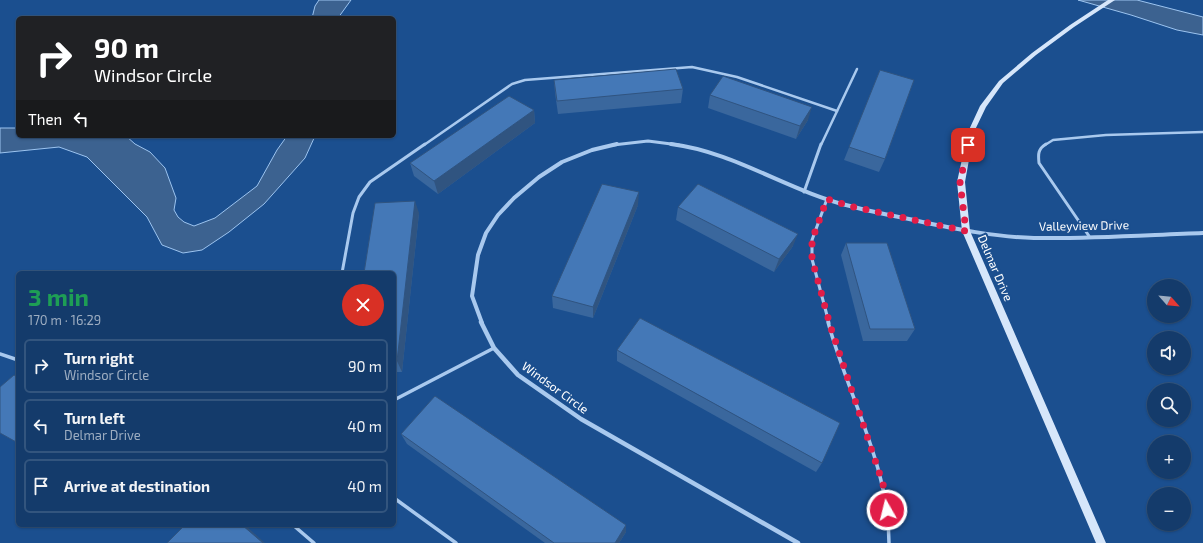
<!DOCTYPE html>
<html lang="en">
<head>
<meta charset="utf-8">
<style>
	:root { --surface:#143b6b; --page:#1d4271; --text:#f1f3f6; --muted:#9dadc1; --line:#33557e }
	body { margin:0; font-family:"Exo 2",sans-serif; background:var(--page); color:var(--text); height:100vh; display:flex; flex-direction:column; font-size:15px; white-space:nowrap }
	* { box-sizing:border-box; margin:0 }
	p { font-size:13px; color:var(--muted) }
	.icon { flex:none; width:22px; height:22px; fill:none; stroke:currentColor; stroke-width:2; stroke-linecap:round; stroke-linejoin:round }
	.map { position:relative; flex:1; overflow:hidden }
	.drawer { position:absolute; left:16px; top:271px; width:380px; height:256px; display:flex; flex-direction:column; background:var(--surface); border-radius:6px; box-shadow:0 1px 3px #0004,0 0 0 1px var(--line) }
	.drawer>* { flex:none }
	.hud { position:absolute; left:16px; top:16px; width:380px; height:122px; border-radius:6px; box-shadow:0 1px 3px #0004,0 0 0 1px var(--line); background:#202124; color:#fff; overflow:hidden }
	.needle { width:26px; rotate:117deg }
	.tools { position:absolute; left:1147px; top:279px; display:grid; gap:8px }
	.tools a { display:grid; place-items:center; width:44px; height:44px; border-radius:50%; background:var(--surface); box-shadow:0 1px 3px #0004,0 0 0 1px var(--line); font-size:20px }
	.pin { position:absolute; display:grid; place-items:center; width:34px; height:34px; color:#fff; margin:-17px; border-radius:8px; box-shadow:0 2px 6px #0006 }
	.me { position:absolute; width:44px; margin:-22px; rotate:352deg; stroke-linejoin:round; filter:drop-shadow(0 0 3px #0008) }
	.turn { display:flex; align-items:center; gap:14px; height:84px; padding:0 12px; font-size:18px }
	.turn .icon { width:52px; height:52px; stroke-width:2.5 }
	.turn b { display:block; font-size:28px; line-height:34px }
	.then { display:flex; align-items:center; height:38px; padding:0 12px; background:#0003; gap:8px; font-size:15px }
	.round { display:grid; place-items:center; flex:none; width:42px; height:42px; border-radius:21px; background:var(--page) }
	.summary { display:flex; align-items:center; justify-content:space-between; height:68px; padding:0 12px }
	h1 { font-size:24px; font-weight:700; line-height:30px; color:#1e9e55 }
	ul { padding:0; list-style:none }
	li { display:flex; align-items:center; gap:12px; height:54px; margin:0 8px 6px; padding:0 4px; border:2px solid var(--line); border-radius:6px }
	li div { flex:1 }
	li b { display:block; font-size:15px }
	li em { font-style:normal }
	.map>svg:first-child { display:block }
</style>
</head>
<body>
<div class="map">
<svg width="1203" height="543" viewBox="0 0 1203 543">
	<rect width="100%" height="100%" fill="#1b4f8f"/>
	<g fill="#3c6290" stroke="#9cc4f0">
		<polygon points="319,0 351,0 338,18 312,18 315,6"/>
		<polygon points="1078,0 1137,0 1203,17 1203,35 1177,30 1131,15"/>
		<polygon points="0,128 18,128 18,136 126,136 135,144 150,152 165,168 176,198 174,210 178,217 184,222 194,226 215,218 257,186 277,150 287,136 315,136 305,158 264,204 229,232 202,250 183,253 162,245 147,217 87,157 59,147 0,153"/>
	</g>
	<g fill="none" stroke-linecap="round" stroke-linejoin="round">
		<g stroke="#a9c9ee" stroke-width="2.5">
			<polyline points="424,145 512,84 525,80 692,67 737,77 837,111"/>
			<polyline points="821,145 857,69"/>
			<polyline points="1045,145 1053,140 1106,135 1203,132"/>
		</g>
		<g stroke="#a9c9ee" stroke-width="3">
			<path d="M1046 144C1038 149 1038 154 1039 163L1089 236"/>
			<polyline points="804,192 821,144"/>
			<polyline points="827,199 812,240 812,259 829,323"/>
			<polyline points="342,273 353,213 359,197 370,182 425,144"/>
		</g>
		<g stroke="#a9c9ee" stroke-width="3.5">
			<path d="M828 322C848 396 889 465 889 543"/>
			<polyline points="0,354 18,360"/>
			<polyline points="394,400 494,348"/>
			<polyline points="394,498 456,543"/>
			<polyline points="293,525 314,543"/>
		</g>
		<polyline stroke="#a9c9ee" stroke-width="3" points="613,145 648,141 679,145"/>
		<g stroke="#a9c9ee" stroke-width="4">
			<path d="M671 144C735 152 788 191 850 206 872 212 895 216 918 221 956 229 995 237 1034 238 1090 239 1147 235 1203 233"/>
			<polyline points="482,323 472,296 478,255 486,233 498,215 514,198 539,177 562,162 592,150 617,144"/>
		</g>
		<polyline stroke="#a9c9ee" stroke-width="4.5" points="481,322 494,348 518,375 581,419 798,543"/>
		<polygon fill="#d6e6fa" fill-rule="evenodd" points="1108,0 1115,0 1074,27 1036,55 1003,83 986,107 974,132 965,182 970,231 1106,543 1096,543 962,231 957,182 968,132 980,106 999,81 1032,53 1070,25"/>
	</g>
	<g fill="#3a679d">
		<polygon points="880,70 885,159 879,172 844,160"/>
		<polygon points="554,80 683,89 681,103 558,114 555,93"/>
		<polygon points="710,95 808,120 796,139 708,108"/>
		<polygon points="534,110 535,123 438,194 414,176 410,163"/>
		<polygon points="638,205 593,318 553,308 552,296"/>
		<polygon points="678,207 793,246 774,272 676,220"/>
		<polygon points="419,213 402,372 394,372 394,273"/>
		<polygon points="846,243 915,329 907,341 863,341 841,255"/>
		<polygon points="617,350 822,463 816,472 617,361"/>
		<polygon points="401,434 626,525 626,532 619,543 545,543 407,444"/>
	</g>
	<g fill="#305480">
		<polygon points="812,107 808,120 796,139 800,126"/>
		<polygon points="534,110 535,123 438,194 434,181"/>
		<polygon points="639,192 638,205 593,318 593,307"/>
		<polygon points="415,201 419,213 402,372 397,361"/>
		<polygon points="798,234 793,246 774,272 779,259"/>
		<polygon points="242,525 245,525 265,543 263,543"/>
		<polygon points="626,525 626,532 619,543 615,543"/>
	</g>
	<g fill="#4478b7" stroke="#305480">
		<polygon points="676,69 683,89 557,101 554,80"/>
		<polygon points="880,70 914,80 885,159 849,147"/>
		<polygon points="723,76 812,107 800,126 710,95"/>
		<polygon points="509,96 534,110 434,181 410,163"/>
		<polygon points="602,184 639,192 593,307 552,296"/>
		<polygon points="698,184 798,234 779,259 678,207"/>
		<polygon points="415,201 397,361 394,361 394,273 364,273 375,203"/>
		<polygon points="846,243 887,243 915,329 870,329"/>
		<polygon points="640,318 840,423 822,463 617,350"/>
		<polygon points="14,375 18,377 18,443 0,433 0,387"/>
		<polygon points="435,396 626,525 615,543 554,543 401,434"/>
		<polygon points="185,525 242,525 263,543 167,543"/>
	</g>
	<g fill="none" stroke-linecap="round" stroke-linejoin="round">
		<polyline stroke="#e11d48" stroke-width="7" stroke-dasharray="0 12.6" points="887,510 883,484 830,325 812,259 812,240 827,199 849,206 966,231 960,182 968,145"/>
	</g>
	<g text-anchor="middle" stroke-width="4" stroke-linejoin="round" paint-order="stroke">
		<g font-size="12" fill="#fff" stroke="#1b4f8f">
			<text transform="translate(1084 226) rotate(-1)" y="4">Valleyview Drive</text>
			<text transform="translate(995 268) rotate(67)" y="4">Delmar Drive</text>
			<text transform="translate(555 388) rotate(36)" y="4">Windsor Circle</text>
		</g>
	</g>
</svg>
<div class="tools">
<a><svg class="needle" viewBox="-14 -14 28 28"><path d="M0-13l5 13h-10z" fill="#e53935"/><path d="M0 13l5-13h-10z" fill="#9dadc1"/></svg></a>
<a><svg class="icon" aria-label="sound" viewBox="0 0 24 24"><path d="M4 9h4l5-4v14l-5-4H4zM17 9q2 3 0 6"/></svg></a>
<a><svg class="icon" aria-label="search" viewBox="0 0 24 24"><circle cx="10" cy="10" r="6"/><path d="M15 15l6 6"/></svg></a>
<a>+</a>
<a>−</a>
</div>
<div class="pin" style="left:968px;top:145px;background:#d93025"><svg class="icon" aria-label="arrive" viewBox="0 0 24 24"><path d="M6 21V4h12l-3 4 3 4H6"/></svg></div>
<svg class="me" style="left:887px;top:510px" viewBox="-20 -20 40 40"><circle r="17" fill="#e11d48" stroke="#fff" stroke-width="3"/><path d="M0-11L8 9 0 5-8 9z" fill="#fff"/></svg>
<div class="hud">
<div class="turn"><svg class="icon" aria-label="right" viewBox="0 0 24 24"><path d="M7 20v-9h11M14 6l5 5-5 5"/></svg><div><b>90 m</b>Windsor Circle</div></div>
<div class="then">Then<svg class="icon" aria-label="left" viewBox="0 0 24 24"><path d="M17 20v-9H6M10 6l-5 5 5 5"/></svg></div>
</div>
<section class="drawer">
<div class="summary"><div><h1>3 min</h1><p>170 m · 16:29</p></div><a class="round" style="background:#d93025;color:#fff"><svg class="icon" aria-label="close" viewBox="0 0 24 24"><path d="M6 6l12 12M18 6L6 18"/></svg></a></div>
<ul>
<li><svg class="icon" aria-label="right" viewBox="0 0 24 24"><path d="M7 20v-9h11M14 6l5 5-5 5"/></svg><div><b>Turn right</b><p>Windsor Circle</p></div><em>90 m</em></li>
<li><svg class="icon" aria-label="left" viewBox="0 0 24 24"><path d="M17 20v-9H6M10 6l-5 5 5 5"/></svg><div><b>Turn left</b><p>Delmar Drive</p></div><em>40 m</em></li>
<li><svg class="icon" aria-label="arrive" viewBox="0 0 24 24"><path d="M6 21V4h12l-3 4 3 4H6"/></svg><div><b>Arrive at destination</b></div><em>40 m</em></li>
</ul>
</section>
</div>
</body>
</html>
